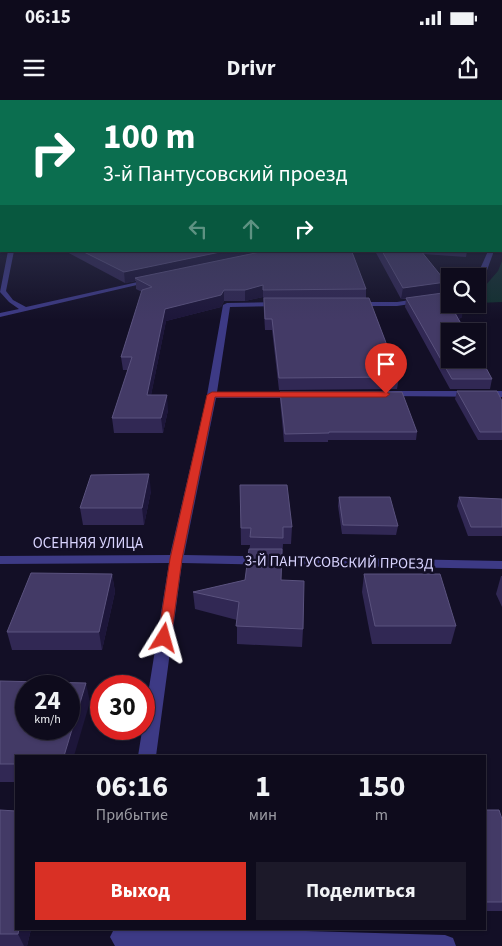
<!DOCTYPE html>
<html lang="ru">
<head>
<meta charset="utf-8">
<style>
	:root { --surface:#0e0b1c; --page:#1c1929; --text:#f1f3f6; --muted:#9b9ba3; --line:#2e2b3b; --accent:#d93025 }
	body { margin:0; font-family:"Source Sans 3",sans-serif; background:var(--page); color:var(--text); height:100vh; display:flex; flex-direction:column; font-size:19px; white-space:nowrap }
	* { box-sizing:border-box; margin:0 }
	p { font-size:16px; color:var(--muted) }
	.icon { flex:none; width:28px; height:28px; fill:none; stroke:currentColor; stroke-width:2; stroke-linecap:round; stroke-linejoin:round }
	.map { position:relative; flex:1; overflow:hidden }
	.sheet { position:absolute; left:15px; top:655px; width:471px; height:175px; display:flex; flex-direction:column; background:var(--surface); border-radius:0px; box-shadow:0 1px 4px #0004,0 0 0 1px var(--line) }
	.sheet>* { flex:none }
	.guide { position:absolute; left:0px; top:0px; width:502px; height:152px; box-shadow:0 1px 4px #0004,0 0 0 1px var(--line); background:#0b6e4f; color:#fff; overflow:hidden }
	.controls { position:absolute; left:441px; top:168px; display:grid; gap:10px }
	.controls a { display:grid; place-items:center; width:45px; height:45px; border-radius:0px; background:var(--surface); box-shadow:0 1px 4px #0004,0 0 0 1px var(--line); font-size:25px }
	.speed { position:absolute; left:15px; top:575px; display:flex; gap:10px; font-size:25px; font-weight:700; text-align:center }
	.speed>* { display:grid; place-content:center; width:65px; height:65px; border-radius:50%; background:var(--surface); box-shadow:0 1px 4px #0004,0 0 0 1px var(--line); line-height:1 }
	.speed small { font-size:12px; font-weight:400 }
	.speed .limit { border:8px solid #d22; background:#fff; color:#111 }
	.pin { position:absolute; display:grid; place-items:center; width:42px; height:42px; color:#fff; margin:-51px -21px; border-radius:50% 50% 50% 0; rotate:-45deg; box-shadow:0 0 5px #0007 }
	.pin .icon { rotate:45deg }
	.me { position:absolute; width:55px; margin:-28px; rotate:8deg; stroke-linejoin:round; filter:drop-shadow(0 0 4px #0008) }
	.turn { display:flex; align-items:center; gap:18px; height:105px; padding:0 20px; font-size:22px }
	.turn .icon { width:65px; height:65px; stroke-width:2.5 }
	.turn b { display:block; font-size:35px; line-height:42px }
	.lanes { display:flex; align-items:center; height:48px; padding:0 20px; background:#0003; justify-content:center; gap:25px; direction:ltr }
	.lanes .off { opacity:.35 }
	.eta { display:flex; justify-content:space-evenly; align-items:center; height:85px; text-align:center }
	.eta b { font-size:30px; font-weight:700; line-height:35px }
	.cta { display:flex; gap:10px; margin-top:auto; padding:10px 20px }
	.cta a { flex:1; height:58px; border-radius:0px; background:var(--accent); color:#fff; font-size:20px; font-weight:700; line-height:58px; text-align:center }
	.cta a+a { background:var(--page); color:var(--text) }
	.status { display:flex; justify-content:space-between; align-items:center; height:35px; padding:0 25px; background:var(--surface); direction:ltr }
	.status svg { height:14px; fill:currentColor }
	header { display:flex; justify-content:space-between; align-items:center; height:65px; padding:0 20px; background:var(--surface); font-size:22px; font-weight:700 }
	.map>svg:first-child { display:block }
</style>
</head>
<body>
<div class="status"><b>06:15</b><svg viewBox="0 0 49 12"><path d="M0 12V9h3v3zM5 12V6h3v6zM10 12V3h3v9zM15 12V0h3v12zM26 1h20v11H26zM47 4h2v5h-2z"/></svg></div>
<header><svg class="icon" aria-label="menu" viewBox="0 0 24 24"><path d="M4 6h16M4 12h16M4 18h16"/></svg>Drivr<svg class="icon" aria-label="share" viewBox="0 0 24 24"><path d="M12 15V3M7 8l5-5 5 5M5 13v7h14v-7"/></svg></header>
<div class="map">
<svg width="502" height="846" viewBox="0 0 502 846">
	<rect width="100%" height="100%" fill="#130f26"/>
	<polygon fill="#12302f" points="502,161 502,202 478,203 478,194 498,171"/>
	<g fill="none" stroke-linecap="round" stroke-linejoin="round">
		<g fill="#3d3a85" fill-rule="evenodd">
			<polygon points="502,117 502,121 501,121 501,118"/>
			<rect x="0" y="136" width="1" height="4"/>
			<polygon points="8,151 14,151 6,191 13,200 26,207 151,179 154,181 0,217 0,213 19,209 9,202 0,192"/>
			<polygon points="488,151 494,151 486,173 480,181 478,182 477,176"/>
			<polygon points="450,194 450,198 397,206 356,206 352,204 356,202 397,202"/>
			<polygon points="281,202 285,204 284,206 230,207 217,292 297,292 302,295 297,298 216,298 184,455 502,461 502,469 182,463 156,656 138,656 169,463 0,464 0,456 170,455 207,295 223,205 227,203"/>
			<polygon points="387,291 502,291 502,297 384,296 384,292"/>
			<polygon points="114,829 233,829 445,835 453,838 456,846 115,846 110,837"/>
		</g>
	</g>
	<g fill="#312854">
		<polygon points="65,151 351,151 366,189 366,198 399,277 397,289 279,290 272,230 265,230 263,197 245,201 224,201 221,207 166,221 151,295 168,310 163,333 114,333 112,318 128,270 123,270 121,257 142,192 136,189 136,181 125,183"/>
		<polygon points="375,151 467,151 466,157 423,154 444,193 462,217 459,219 492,279 490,289 450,289 405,207 406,199 401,199"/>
		<polygon points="457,291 502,301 502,340 478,340 455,299"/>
		<polygon points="280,292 417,332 416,340 328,340 328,342 284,342 280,300"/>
		<polygon points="240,385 292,427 291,444 283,444 281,480 303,529 302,547 237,544 237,520 195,509 193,492 245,480 250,445 241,445"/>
		<polygon points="151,391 144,425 83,425 80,408"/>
		<polygon points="339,397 398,426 396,435 342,434 338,406"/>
		<polygon points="459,397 502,399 502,436 468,436 457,406"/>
		<polygon points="112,474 115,492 102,550 12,550 7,532"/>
		<polygon points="364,474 456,526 451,544 372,544 362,492"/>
		<polygon points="501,476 502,476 502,507 496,494"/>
		<polygon points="0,581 90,602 16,656 16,682 0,682"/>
		<polygon points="0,710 16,829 31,829 27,846 0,846"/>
		<polygon points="485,710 502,719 502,811 485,811"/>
	</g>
	<g fill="#1d163a">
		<polygon points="225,151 269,151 135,178 135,181 125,183 124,172"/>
		<polygon points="446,182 444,193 401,199 403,188"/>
		<polygon points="263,185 263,197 245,201 245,190"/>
		<polygon points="224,190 224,201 221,207 166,221 148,310 147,295 165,209"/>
		<polygon points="463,208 462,217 454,222 455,213"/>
		<polygon points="167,295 168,310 163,333 161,318"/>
		<polygon points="149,374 151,391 144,425 142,408"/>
		<polygon points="112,474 115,492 102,550 99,532"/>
		<polygon points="86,583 90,602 74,656 64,656"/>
		<polygon points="19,829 31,829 27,846 24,846 18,834"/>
	</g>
	<g fill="#433a66" stroke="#5a527e" fill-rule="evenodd">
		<polygon points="82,151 225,151 124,172"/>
		<polygon points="265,151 352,152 366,189 263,190 263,185 245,190 224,190 221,195 165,209 147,295 167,295 161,318 112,318 132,257 121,257 142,190 152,187 135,178"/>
		<polygon points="382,151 421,151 446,182 403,188"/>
		<polygon points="450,192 450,204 460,204 463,208 455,213 465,231 450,231 450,259 478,259 478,253 492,279 452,279 406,198"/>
		<polygon points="264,198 369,198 399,277 279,278 272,219 265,219"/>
		<polygon points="457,291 497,291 502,301 502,332 480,332"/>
		<polygon points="280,292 402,292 417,332 329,332 329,333 285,334"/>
		<polygon points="149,374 142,408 80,408 91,375"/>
		<polygon points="240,385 287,385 292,427 283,427 283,438 250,437 251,428 241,428"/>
		<polygon points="339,397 390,397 398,426 343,425"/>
		<polygon points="459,397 502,399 502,427 471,427"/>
		<polygon points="249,449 282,449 281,480 304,481 303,529 236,526 239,502 193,492 245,480"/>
		<polygon points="31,473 112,474 99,532 7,532"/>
		<polygon points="364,474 440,474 456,526 375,526"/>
		<path d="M0 581 86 583 64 656H16V664H0ZM26 586H69V629H26Z"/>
		<polygon points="0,710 16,711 16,829 19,829 18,834 0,834"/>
		<polygon points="485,710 499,710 502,719 502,802 485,802"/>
	</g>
	<linearGradient id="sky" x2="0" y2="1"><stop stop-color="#0a0815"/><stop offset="0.46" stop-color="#333752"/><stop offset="1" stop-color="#333752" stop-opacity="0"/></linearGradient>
	<rect width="502" height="220" fill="url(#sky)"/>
	<polygon fill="#d93025" stroke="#8d1f18" points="212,292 386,292 390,294 386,297 215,297 182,459 171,538 164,543 158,538 170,459 207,295"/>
	<g text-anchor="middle" stroke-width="5" stroke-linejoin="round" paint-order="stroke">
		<g font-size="15" fill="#d9d4ff" stroke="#130f26">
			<text x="88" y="448">ОСЕННЯЯ УЛИЦА</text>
			<text transform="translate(339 462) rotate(1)" y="5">3-Й ПАНТУСОВСКИЙ ПРОЕЗД</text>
		</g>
	</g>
</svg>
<div class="controls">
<a><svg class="icon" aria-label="search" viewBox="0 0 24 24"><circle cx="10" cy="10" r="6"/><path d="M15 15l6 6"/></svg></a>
<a><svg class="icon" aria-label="layers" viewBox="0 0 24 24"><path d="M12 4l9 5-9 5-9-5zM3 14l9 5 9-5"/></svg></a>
</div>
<div class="speed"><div>24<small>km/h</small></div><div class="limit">30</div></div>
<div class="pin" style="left:386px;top:294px;background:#d93025"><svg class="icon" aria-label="arrive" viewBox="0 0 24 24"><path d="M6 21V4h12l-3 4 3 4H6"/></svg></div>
<svg class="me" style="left:164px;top:538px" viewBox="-20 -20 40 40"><path d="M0-17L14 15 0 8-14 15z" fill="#d93025" stroke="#fff" stroke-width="4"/></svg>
<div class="guide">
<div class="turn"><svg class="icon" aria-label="right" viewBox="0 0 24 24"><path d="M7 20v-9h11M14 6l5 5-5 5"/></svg><div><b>100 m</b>3-й Пантусовский проезд</div></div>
<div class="lanes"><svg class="icon off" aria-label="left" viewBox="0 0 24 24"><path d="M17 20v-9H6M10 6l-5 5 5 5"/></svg><svg class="icon off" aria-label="ahead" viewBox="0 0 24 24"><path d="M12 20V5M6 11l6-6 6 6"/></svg><svg class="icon" aria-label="right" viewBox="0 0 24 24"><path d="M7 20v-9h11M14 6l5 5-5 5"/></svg></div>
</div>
<section class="sheet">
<div class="eta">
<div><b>06:16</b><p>Прибытие</p></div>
<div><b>1</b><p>мин</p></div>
<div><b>150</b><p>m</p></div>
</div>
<div class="cta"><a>Выход</a><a>Поделиться</a></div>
</section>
</div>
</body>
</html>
